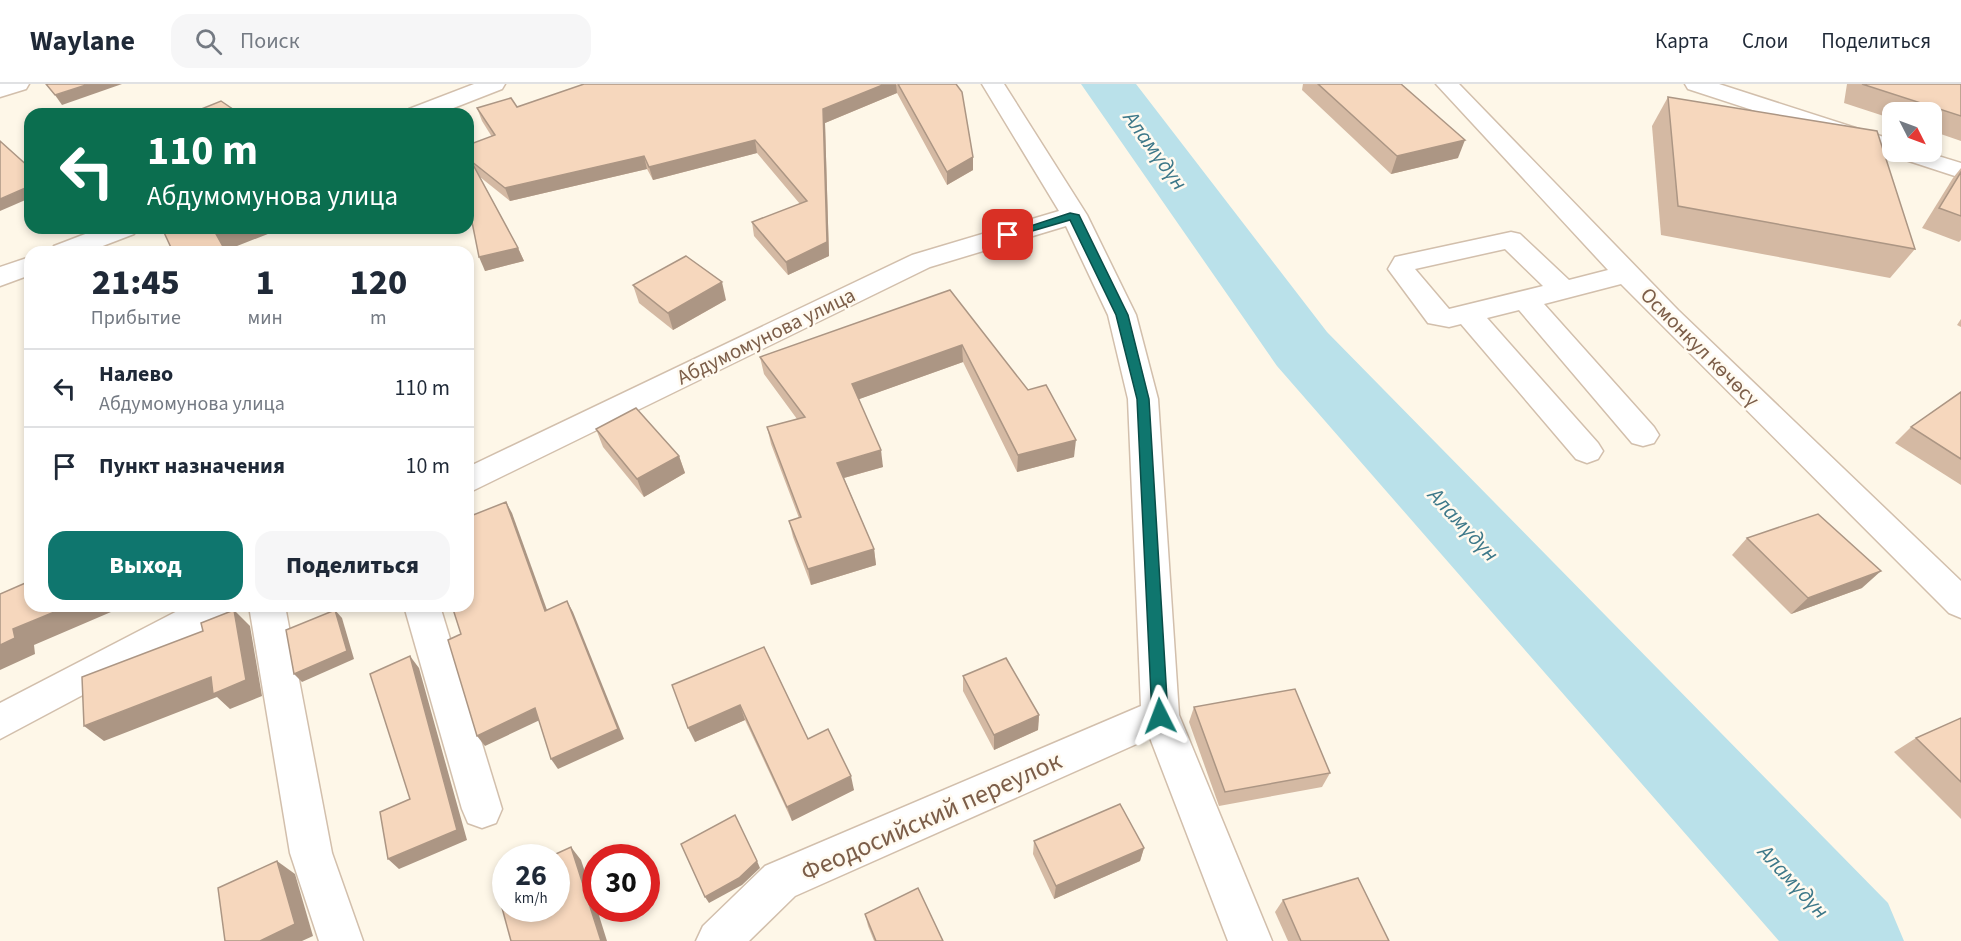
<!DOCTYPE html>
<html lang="ru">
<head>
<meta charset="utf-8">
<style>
	:root { --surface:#fff; --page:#f6f6f7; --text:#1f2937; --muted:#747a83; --line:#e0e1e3; --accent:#0f766e }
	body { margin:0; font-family:"Source Sans 3",sans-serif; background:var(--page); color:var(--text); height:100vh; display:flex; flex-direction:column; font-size:22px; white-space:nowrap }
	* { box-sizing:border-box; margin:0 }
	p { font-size:20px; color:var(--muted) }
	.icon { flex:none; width:33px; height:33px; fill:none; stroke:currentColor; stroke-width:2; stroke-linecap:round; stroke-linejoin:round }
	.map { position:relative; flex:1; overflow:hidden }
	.sheet { position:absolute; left:24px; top:162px; width:450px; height:366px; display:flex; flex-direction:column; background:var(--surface); border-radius:18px; box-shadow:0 3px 9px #0003 }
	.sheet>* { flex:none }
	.top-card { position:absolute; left:24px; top:24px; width:450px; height:126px; border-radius:18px; box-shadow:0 3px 9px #0003; background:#0b6e4f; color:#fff; overflow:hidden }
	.needle { width:39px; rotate:132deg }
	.fabs { position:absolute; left:1882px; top:18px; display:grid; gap:12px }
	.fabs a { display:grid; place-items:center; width:60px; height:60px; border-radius:12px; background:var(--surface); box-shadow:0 3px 9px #0003; font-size:30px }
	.speed { position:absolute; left:492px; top:760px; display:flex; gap:12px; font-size:30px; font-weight:700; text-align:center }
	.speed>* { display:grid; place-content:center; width:78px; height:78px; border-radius:50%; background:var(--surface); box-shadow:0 3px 9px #0003; line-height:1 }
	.speed small { font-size:15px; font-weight:400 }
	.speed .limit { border:9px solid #d22; background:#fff; color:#111 }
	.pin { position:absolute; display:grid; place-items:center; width:51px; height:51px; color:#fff; margin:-26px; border-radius:12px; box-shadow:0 3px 9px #0006 }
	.me { position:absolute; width:66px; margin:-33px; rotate:357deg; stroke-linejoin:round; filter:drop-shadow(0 0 4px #0008) }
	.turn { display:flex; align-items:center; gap:21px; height:126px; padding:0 24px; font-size:27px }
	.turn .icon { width:78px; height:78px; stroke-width:2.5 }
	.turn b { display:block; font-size:42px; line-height:51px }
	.eta { display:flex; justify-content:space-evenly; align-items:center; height:102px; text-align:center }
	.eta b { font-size:36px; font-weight:800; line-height:42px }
	.button { display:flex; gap:12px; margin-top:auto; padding:12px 24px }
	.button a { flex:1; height:69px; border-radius:18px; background:var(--accent); color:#fff; font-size:24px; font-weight:800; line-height:69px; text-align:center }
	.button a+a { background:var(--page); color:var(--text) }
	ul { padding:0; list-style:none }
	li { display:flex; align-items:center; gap:18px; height:78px; padding:0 24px; border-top:2px solid var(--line) }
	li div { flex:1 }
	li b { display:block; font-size:22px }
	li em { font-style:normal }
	header { display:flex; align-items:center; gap:36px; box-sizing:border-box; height:84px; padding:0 30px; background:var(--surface); border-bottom:2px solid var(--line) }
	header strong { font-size:28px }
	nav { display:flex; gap:33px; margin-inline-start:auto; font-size:21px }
	.search { width:420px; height:54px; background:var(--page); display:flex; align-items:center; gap:15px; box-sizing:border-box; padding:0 21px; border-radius:18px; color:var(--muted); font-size:22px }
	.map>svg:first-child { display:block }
</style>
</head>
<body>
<header>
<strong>Waylane</strong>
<div class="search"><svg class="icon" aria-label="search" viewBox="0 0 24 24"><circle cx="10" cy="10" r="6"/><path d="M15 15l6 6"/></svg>Поиск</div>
<nav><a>Карта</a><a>Слои</a><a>Поделиться</a></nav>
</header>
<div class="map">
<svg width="1961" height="857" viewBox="0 0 1961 857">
	<rect width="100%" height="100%" fill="#fef7e8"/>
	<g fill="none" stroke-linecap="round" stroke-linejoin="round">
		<polygon fill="#bae1ea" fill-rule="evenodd" points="1081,0 1136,0 1327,248 1888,819 1904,857 1779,857 1277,282"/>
		<defs>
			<g id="minor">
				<polygon points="0,0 29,0 26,5 0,13"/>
				<polygon points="474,0 505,0 502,5 438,30 405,30 409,25"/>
				<polygon points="982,0 1004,0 1087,131 1136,231 1158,315 1179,631 1272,857 1228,857 1150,654 795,812 749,857 696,857 703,842 765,782 1141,622 1128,315 1108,231 1066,142 930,183 468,409 468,383 912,171 1059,127"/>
				<path d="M1436 0H1459L1678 226 1961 497V534L1949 529 1621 200 1544 220 1654 343 1659 351 1654 359 1643 362 1632 359 1519 226 1487 234 1598 359 1603 367 1598 375 1587 379 1576 375 1461 240 1449 243 1428 239 1388 185 1395 173 1511 148 1520 150 1569 196 1608 186ZM1505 165 1543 202 1449 225 1415 185Z"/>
				<polygon points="1685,0 1719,0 1893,56 1893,68 1925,68 1961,79 1961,94 1688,5"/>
				<polygon points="101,144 138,144 134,150 87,168 50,168 54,162"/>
				<polygon points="30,173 30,191 0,202 0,183"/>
				<polygon points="187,522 237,522 231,532 0,655 0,619"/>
				<polygon points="249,522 285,522 332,769 363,857 319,857 290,769"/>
				<polygon points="404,522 440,522 502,725 496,739 482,744 468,739 462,725"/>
			</g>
		</defs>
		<use href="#minor" stroke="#d2bfac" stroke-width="3"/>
		<use href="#minor" fill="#fff" fill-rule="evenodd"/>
	</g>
	<g fill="#d4b9a3">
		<polygon points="584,0 956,0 973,86 947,101 897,9 825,39 829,172 788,191 754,152 752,138 800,120 757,69 653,96 647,85 510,117 480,93 518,164 524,177 485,187 468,61 492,53 482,37 477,24 517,23"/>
		<polygon points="1303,0 1401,0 1458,74 1391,90 1302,6"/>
		<polygon points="1847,0 1961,0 1961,57 1932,47 1932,28 1893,28 1893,35 1844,19"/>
		<polygon points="1668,13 1915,165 1890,194 1661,151 1652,42"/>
		<polygon points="1961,84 1961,156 1959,158 1922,144 1953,94"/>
		<polygon points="633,201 726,216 673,246 639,219"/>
		<polygon points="950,206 1074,373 1017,388 963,278 859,315 883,383 844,394 874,465 876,481 811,501 793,453 789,437 799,434 771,360 767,343 797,335 764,290 760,273"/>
		<polygon points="1961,235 1961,243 1957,241"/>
		<polygon points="1961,308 1961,401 1895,359 1911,343"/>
		<polygon points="596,345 679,372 685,389 644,413 603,363"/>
		<polygon points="1747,454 1862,504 1791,530 1732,471"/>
		<polygon points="764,563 808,655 854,706 792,737 745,636 695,658"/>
		<polygon points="963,592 1039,631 1038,646 994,666 963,607"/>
		<polygon points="1194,623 1330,689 1322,703 1219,722 1189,638"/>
		<polygon points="1961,634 1961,735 1894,668 1916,654"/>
		<polygon points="1034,757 1144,764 1140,777 1054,815 1033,770"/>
		<polygon points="1283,816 1389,857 1288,857 1275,828"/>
		<polygon points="865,830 943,857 874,857 868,842"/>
	</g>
	<g fill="#ac9684">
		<polygon points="89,0 122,0 62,21 55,11"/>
		<polygon points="885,0 896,0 897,9 825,39 829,172 788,191 786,178 827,158 823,25"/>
		<polygon points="755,56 757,69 653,96 649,83"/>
		<polygon points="1465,56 1458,74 1391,90 1397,72"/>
		<polygon points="644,72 647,85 510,117 505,104"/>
		<polygon points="973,73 973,86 947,101 947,88"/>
		<polygon points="30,102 30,114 0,127 0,115"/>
		<polygon points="232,144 283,144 227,166 228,168 226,168 216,150"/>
		<polygon points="518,164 524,177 485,187 479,173"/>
		<polygon points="722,198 726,216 673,246 668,229"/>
		<polygon points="962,261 963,278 854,317 852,300"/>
		<polygon points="1076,356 1074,373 1017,388 1018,371"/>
		<polygon points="881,366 883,383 840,395 837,379"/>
		<polygon points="679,372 685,389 644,413 637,395"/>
		<polygon points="506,418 512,429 551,537 545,527"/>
		<polygon points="874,465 876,481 811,501 808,485"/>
		<polygon points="1881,487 1862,504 1791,530 1808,514"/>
		<polygon points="567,517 573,528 624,655 558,685 551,675"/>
		<polygon points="69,522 125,522 34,561 35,570 0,586 0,561 13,545"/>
		<polygon points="234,526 250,542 262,612 230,625 217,613 104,657 84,642 211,593"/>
		<polygon points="335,526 342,534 354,575 302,598 294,590"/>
		<polygon points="410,572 419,584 467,756 399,785 388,775 457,746"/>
		<polygon points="740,621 745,636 695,658 688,644"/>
		<polygon points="535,624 542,635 485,662 477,652"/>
		<polygon points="1039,631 1038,646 994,666 994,651"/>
		<polygon points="851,692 854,706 792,737 787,723"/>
		<polygon points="571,763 581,776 596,821 596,825 597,825 607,857 601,857"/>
		<polygon points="1144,764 1140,777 1054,815 1056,802"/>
		<polygon points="277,777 295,790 313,852 302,857 260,857"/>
		<polygon points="757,777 760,784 742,801 709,819 705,813"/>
	</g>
	<g fill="#f6d7bd" stroke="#ac9684" stroke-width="1.5">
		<polygon points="46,0 89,0 55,11"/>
		<polygon points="584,0 885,0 823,25 827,158 786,178 752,138 807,117 755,56 649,83 644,72 505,104 471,77 518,164 479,173 468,118 468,61 495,51 477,24 511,14 517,23"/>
		<polygon points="898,0 956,0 962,8 973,73 947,88"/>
		<polygon points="1318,0 1401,0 1465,56 1397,72"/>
		<polygon points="1862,0 1961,0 1961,32"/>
		<polygon points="1668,13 1877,47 1915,165 1678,122"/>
		<polygon points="221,17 240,30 189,30"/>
		<polygon points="0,57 30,84 30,102 0,115"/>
		<polygon points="1961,88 1961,132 1939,124"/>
		<polygon points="162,144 232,144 216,150 226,168 173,168"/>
		<polygon points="686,172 722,198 668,229 633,201"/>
		<polygon points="950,206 1028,306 1046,301 1076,356 1018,371 962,261 852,300 881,366 837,379 874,465 808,485 789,437 801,433 767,343 805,333 760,273"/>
		<polygon points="1961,308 1961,375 1911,343"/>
		<polygon points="636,324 679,372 637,395 596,345"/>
		<polygon points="506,418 545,527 567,517 618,645 551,675 535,624 477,652 448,556 461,550 452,522 468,522 468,433"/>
		<polygon points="1818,430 1881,487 1808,514 1747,454"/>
		<polygon points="30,497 30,522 69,522 13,545 15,554 0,561 0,510"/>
		<polygon points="234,526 246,596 213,610 211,593 84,642 82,593 203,547 201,539"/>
		<polygon points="335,526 347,567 294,590 286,546"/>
		<polygon points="764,563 808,655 828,645 851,692 787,723 740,621 688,644 672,601"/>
		<polygon points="410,572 457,746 388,775 380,728 410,715 370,590"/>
		<polygon points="1006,574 1039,631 994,651 963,592"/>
		<polygon points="1295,605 1330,689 1225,708 1194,623"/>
		<polygon points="1961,634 1961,698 1916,654"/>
		<polygon points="1120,720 1144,764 1056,802 1034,757"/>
		<polygon points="735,731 757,777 739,794 705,813 681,760"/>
		<polygon points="571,763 601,857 511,857 495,798 506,793 506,825 556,825 556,774 547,774"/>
		<polygon points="277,777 295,840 260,857 225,857 218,804"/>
		<polygon points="1358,794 1389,857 1301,857 1283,816"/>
		<polygon points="918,804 943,857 876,857 865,830"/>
	</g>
	<polygon fill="#0f766e" stroke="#0a4d48" stroke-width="1.5" points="1070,129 1079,131 1128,231 1149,315 1168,632 1166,636 1160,639 1155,636 1152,632 1137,315 1116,231 1070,136 1008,154 1003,151"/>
	<g text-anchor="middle" stroke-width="5" stroke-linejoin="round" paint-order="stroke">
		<g font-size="21" fill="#7c5e49" stroke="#fffaf0">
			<text transform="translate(766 252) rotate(-26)" y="7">Абдумомунова улица</text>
			<text transform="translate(1700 263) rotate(45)" y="7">Осмонкул көчөсү</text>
		</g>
		<g font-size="22" font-style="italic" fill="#3d7889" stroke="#fffaf0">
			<text transform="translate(1156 66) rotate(54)" y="8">Аламүдүн</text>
			<text transform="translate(1464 440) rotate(47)" y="8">Аламүдүн</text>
			<text transform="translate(1794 797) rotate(47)" y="8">Аламүдүн</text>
		</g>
		<g font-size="26" fill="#7c5e49" stroke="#fffaf0">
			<text transform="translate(931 732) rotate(-24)" y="9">Феодосийский переулок</text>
		</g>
	</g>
</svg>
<div class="fabs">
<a><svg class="needle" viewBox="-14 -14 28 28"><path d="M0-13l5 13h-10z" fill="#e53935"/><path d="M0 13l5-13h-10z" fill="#747a83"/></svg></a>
</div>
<div class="speed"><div>26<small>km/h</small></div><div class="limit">30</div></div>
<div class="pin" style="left:1008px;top:151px;background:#d93025"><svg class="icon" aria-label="arrive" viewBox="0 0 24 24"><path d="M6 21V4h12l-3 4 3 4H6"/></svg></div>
<svg class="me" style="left:1160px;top:632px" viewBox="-20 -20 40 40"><path d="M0-17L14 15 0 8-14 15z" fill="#0f766e" stroke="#fff" stroke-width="4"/></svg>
<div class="top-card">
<div class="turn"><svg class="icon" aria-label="left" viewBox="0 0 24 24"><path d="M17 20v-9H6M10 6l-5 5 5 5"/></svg><div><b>110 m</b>Абдумомунова улица</div></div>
</div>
<section class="sheet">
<div class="eta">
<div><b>21:45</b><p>Прибытие</p></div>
<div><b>1</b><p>мин</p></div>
<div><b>120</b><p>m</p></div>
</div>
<ul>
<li><svg class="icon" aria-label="left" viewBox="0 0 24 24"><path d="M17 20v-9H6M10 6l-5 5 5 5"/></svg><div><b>Налево</b><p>Абдумомунова улица</p></div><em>110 m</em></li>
<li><svg class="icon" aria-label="arrive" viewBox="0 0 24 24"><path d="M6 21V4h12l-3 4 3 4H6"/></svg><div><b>Пункт назначения</b></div><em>10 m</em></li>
</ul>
<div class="button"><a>Выход</a><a>Поделиться</a></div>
</section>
</div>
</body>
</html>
